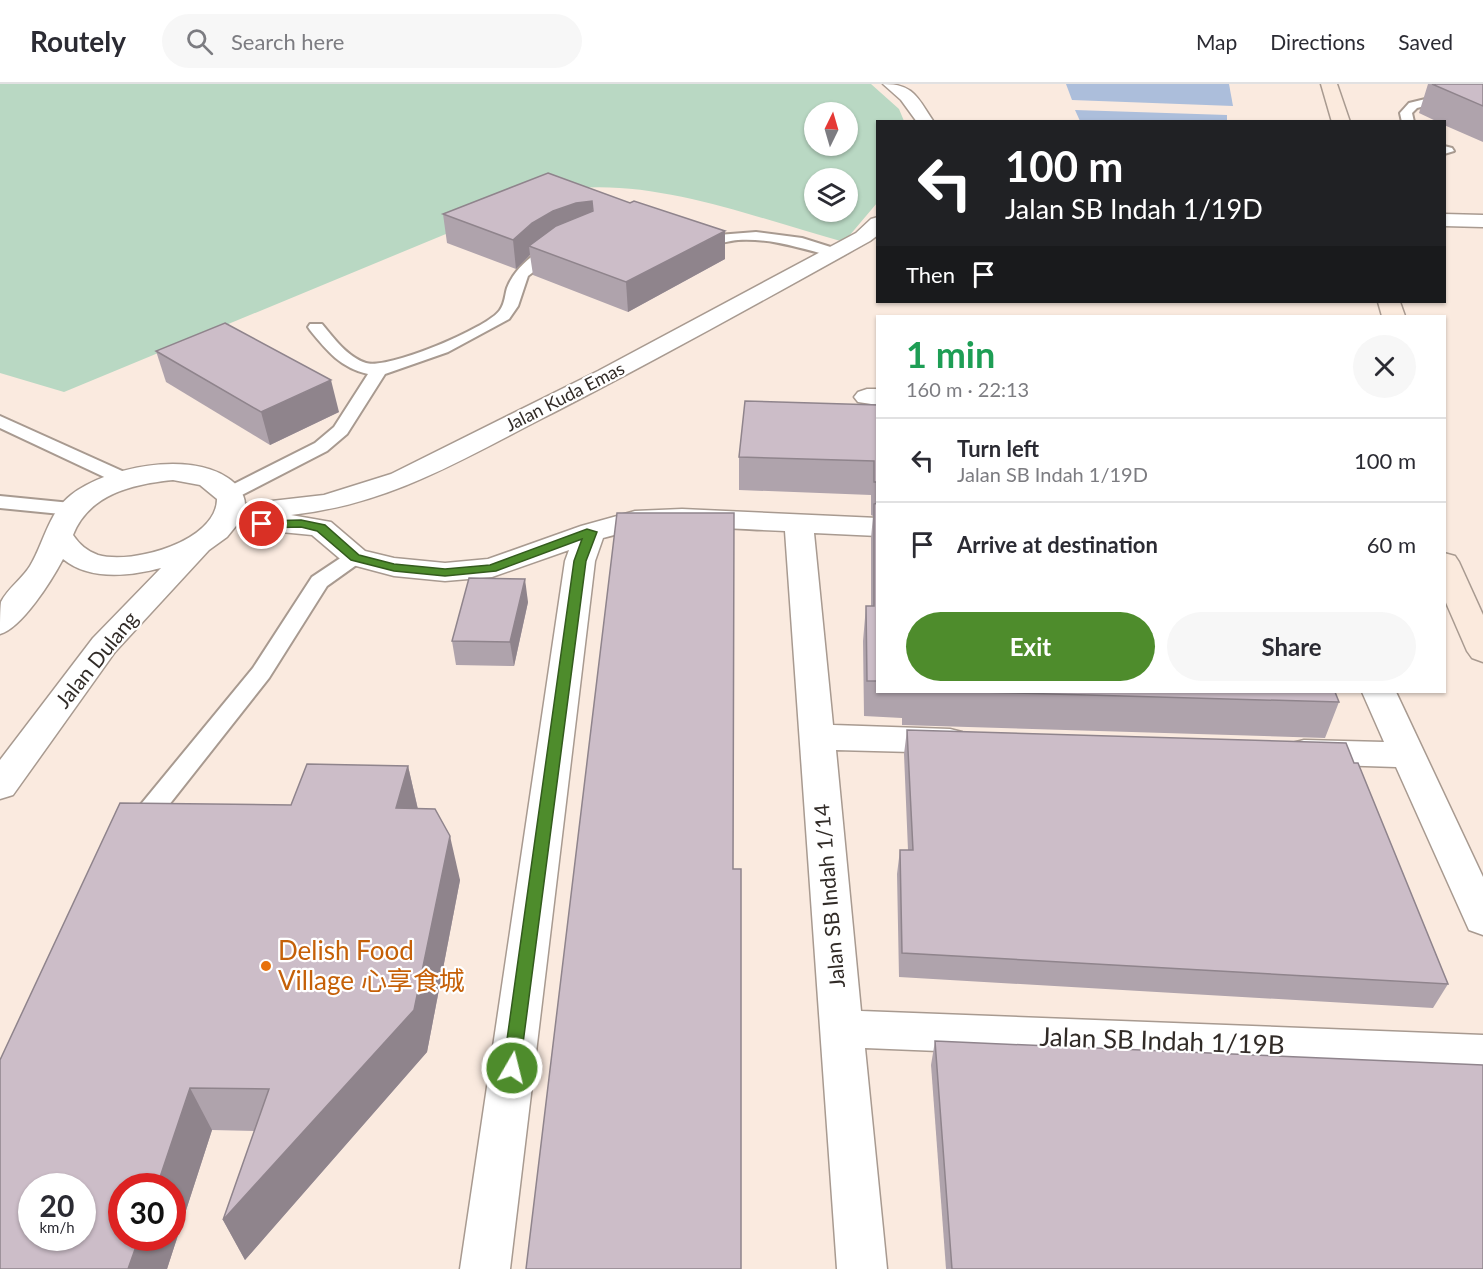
<!DOCTYPE html>
<html lang="en">
<head>
<meta charset="utf-8">
<style>
	:root { --surface:#fff; --page:#f7f7f7; --text:#2b2b33; --muted:#7c7c81; --line:#e1e1e2; --accent:#4e8c2c }
	body { margin:0; font-family:Lato,"Noto Sans SC",sans-serif; background:var(--page); color:var(--text); height:100vh; display:flex; flex-direction:column; font-size:22px; white-space:nowrap }
	* { box-sizing:border-box; margin:0 }
	p { font-size:20px; color:var(--muted) }
	.icon { flex:none; width:33px; height:33px; fill:none; stroke:currentColor; stroke-width:2; stroke-linecap:round; stroke-linejoin:round }
	.map { position:relative; flex:1; overflow:hidden }
	.panel { position:absolute; left:876px; top:231px; width:570px; height:378px; display:flex; flex-direction:column; background:var(--surface); border-radius:0px; box-shadow:0 2px 4px #0004 }
	.panel>* { flex:none }
	.top-card { position:absolute; left:876px; top:36px; width:570px; height:183px; border-radius:0px; box-shadow:0 2px 4px #0004; background:#202124; color:#fff; overflow:hidden }
	.needle { width:39px; rotate:5deg }
	.tools { position:absolute; left:804px; top:18px; display:grid; gap:12px }
	.tools a { display:grid; place-items:center; width:54px; height:54px; border-radius:50%; background:var(--surface); box-shadow:0 2px 4px #0004; font-size:30px }
	.speed { position:absolute; left:18px; top:1089px; display:flex; gap:12px; font-size:30px; font-weight:700; text-align:center }
	.speed>* { display:grid; place-content:center; width:78px; height:78px; border-radius:50%; background:var(--surface); box-shadow:0 2px 4px #0004; line-height:1 }
	.speed small { font-size:15px; font-weight:400 }
	.speed .limit { border:9px solid #d22; background:#fff; color:#111 }
	.pin { position:absolute; display:grid; place-items:center; width:51px; height:51px; color:#fff; margin:-26px; border:3px solid #fff; border-radius:50%; box-shadow:0 2px 6px #0007 }
	.me { position:absolute; width:66px; margin:-33px; rotate:8deg; stroke-linejoin:round; filter:drop-shadow(0 0 4px #0008) }
	.turn { display:flex; align-items:center; gap:21px; height:126px; padding:0 30px; font-size:27px }
	.turn .icon { width:78px; height:78px; stroke-width:2.5 }
	.turn b { display:block; font-size:42px; line-height:51px }
	.then { display:flex; align-items:center; height:57px; padding:0 30px; background:#0003; gap:12px; font-size:22px }
	.round { display:grid; place-items:center; flex:none; width:63px; height:63px; border-radius:32px; background:var(--page) }
	.headline { display:flex; align-items:center; justify-content:space-between; height:102px; padding:0 30px }
	h1 { font-size:36px; font-weight:700; line-height:45px; color:#1e9e55 }
	.button { display:flex; gap:12px; margin-top:auto; padding:12px 30px }
	.button a { flex:1; height:69px; border-radius:36px; background:var(--accent); color:#fff; font-size:24px; font-weight:700; line-height:69px; text-align:center }
	.button a+a { background:var(--page); color:var(--text) }
	ul { padding:0; list-style:none }
	li { display:flex; align-items:center; gap:18px; height:84px; padding:0 30px; border-top:2px solid var(--line) }
	li div { flex:1 }
	li b { display:block; font-size:22px }
	li em { font-style:normal }
	header { display:flex; align-items:center; gap:36px; box-sizing:border-box; height:84px; padding:0 30px; background:var(--surface); border-bottom:2px solid var(--line) }
	header strong { font-size:28px }
	nav { display:flex; gap:33px; margin-inline-start:auto; font-size:21px }
	.search { width:420px; height:54px; background:var(--page); display:flex; align-items:center; gap:15px; box-sizing:border-box; padding:0 21px; border-radius:33px; color:var(--muted); font-size:22px }
	.map>svg:first-child { display:block }
</style>
</head>
<body>
<header>
<strong>Routely</strong>
<div class="search"><svg class="icon" aria-label="search" viewBox="0 0 24 24"><circle cx="10" cy="10" r="6"/><path d="M15 15l6 6"/></svg>Search here</div>
<nav><a>Map</a><a>Directions</a><a>Saved</a></nav>
</header>
<div class="map">
<svg width="1483" height="1185" viewBox="0 0 1483 1185">
	<rect width="100%" height="100%" fill="#faeadf"/>
	<path fill="#b9d8c3" fill-rule="evenodd" d="M0 0H871L899 25 904 37 878 38 877 119 844 158C751 133 641 87 545 109L64 308 0 289ZM814 28H848V62H814ZM814 94H848V128H814Z"/>
	<g fill="#acbedb">
		<polygon points="1066,0 1229,0 1233,22 1072,16"/>
		<polygon points="1075,26 1227,31 1227,37 1080,37"/>
	</g>
	<g fill="none" stroke-linecap="round" stroke-linejoin="round">
		<defs>
			<g id="lane">
				<polygon points="1483,1 1483,7 1417,24 1412,29 1414,38 1402,38 1400,29 1409,19"/>
				<polygon points="1444,62 1452,64 1454,67 1444,70"/>
				<path d="M756 148 802 154 840 166 842 169 835 173C802 165 773 154 738 156 727 157 706 164 698 156L705 152Z"/>
				<path d="M558 160 565 164 528 192 518 222 509 235 448 268 385 290 347 350 327 367 236 414H222L219 410 222 406 315 359 334 343 368 290C341 284 327 267 310 246L308 243 310 240H322C334 254 347 273 366 279 387 286 488 244 500 226 505 219 505 210 507 204 515 183 537 165 558 160Z"/>
				<polygon points="0,332 131,391 133,395 131,399 117,399 0,344"/>
				<polygon points="0,412 71,419 81,425 71,431 0,424"/>
				<polygon points="355,467 362,469 365,473 362,477 327,502 269,594 146,750 137,753 128,750 124,743 128,736 253,584 312,493 348,469"/>
			</g>
			<g id="street">
				<path d="M883 0C914 0 917 13 934 38H917L901 16Z"/>
				<polygon points="1444,130 1483,131 1483,143 1444,142"/>
				<path d="M878 133V151L870 157C762 217 653 278 543 334 457 378 389 420 291 431L331 438 365 467 394 474 445 479 488 475 581 442 635 427 682 425 878 434V452L814 449 833 641 950 645 962 648 967 657 962 666 950 669 836 666 861 927 1483 951V989L865 964 887 1185H837L785 447C724 445 663 437 603 454L595 477 510 1185H460L565 477 569 466 492 493 445 497 394 492 345 479 312 451 260 446 256 440 259 435 240 437 227 453 209 466 115 568 13 711 0 715V676L93 554 161 484C130 492 90 497 63 475 52 496 22 544 0 550 0 541 0 526 1 518 7 505 22 495 30 482 44 459 48 429 71 411 107 383 188 367 228 394 236 399 245 410 245 420L324 411 391 390 598 287 856 149 871 135ZM173 396 200 401 217 415C217 457 133 481 98 471 87 467 79 460 73 451 89 410 133 400 173 396Z"/>
				<polygon points="867,305 878,305 878,321 858,318 854,313 858,308"/>
				<polygon points="1362,608 1396,608 1483,793 1483,851 1469,846 1396,683 1304,680 1292,677 1286,668 1292,659 1304,656 1384,658"/>
			</g>
			<g id="secondary">
				<polygon points="1321,0 1337,0 1350,38 1332,38"/>
				<polygon points="1378,218 1400,218 1405,232 1382,232"/>
				<polygon points="1444,469 1455,472 1459,478 1483,531 1483,578 1472,574 1467,567 1444,514"/>
			</g>
		</defs>
		<use href="#lane" stroke="#a89a90" stroke-width="4"/>
		<use href="#street" stroke="#a89a90" stroke-width="3"/>
		<use href="#secondary" stroke="#a89a90" stroke-width="3"/>
		<use href="#lane" fill="#fff" fill-rule="evenodd"/>
		<use href="#street" fill="#fff" fill-rule="evenodd"/>
		<use href="#secondary" fill="#fbeadd" fill-rule="evenodd"/>
	</g>
	<g fill="#afa3ac">
		<polygon points="1428,0 1483,0 1483,58 1444,41 1444,38 1438,38 1419,29"/>
		<polygon points="443,130 725,175 628,228 533,191 530,171 516,185 447,159"/>
		<polygon points="156,267 339,328 270,361 166,298"/>
		<polygon points="878,321 878,608 1335,608 1339,618 1325,654 902,641 902,634 864,632 863,557 866,522 871,522 871,454 873,432 871,431 871,411 739,406 739,373"/>
		<polygon points="528,518 514,582 456,581 452,557"/>
		<polygon points="907,646 1354,679 1448,900 1433,924 899,893 897,790 900,766 908,766 904,670"/>
		<polygon points="408,682 418,725 460,796 427,968 245,1176 223,1136 255,1047 212,1046 167,1185 0,1185 291,721"/>
		<polygon points="935,957 1483,1185 946,1185 931,981"/>
	</g>
	<g fill="#8f848c">
		<polygon points="592,117 594,145 529,162 530,171 516,185 513,156 532,139 553,127 576,119"/>
		<polygon points="725,147 725,175 628,228 626,198"/>
		<polygon points="331,296 339,328 270,361 261,328"/>
		<polygon points="525,495 528,518 514,582 510,558"/>
		<polygon points="408,682 418,726 396,724"/>
		<polygon points="450,752 460,796 427,968 245,1176 223,1136"/>
		<polygon points="190,1004 212,1046 167,1185 128,1185 139,1154 172,1154 172,1102 157,1102"/>
	</g>
	<g fill="#ccbdc8" stroke="#8f848c" stroke-width="1.5" fill-rule="evenodd">
		<polygon points="1432,0 1483,0 1483,22"/>
		<polygon points="548,89 630,119 634,117 725,147 626,198 529,162 556,142 593,127 592,117 576,119 553,127 532,139 513,156 443,130"/>
		<polygon points="225,239 331,296 261,328 156,267"/>
		<polygon points="745,317 878,321 878,398 874,398 874,377 739,373"/>
		<polygon points="878,419 878,597 867,597 866,522 874,522 874,420"/>
		<polygon points="617,429 734,429 733,785 741,785 741,1185 526,1185"/>
		<polygon points="469,494 525,495 510,558 452,557"/>
		<polygon points="979,608 1335,608 1339,618"/>
		<polygon points="907,646 1346,659 1354,679 1358,679 1448,900 902,869 900,766 913,766"/>
		<path d="M307 680 408 682 396 724 435 725 450 752 414 926 223 1136 269 1005 190 1004 157 1102H122V1154H139L128 1185H0V976L120 719 291 721ZM32 1102H82V1154H32Z"/>
		<polygon points="935,957 1483,981 1483,1185 952,1185"/>
	</g>
	<polygon fill="#4e8c2c" stroke="#335b1d" stroke-width="1.5" points="301,436 325,441 359,471 394,480 445,485 490,481 587,445 597,448 586,477 519,990 512,992 506,990 503,984 574,477 582,455 496,487 445,492 394,487 351,476 317,447 301,443 262,444 256,440 262,437"/>
	<circle fill="#e8710a" stroke="#fff" stroke-width="2" cx="266" cy="882" r="6"/>
	<g text-anchor="middle" stroke-width="4.5" stroke-linejoin="round" paint-order="stroke">
		<g font-size="18" fill="#312b27" stroke="#fff">
			<text transform="translate(565 313) rotate(-27)" y="6">Jalan Kuda Emas</text>
		</g>
		<g font-size="21" fill="#312b27" stroke="#fff">
			<text transform="translate(97 576) rotate(-51)" y="7">Jalan Dulang</text>
			<text transform="translate(830 812) rotate(-95)" y="7">Jalan SB Indah 1/14</text>
		</g>
		<g font-size="26" fill="#c56008" stroke="#fff" text-anchor="start">
			<text x="278" y="876">Delish Food<tspan x="278" dy="30">Village 心享食城</tspan></text>
		</g>
		<g font-size="26" fill="#312b27" stroke="#fff">
			<text transform="translate(1162 957) rotate(2)" y="9">Jalan SB Indah 1/19B</text>
		</g>
	</g>
</svg>
<div class="tools">
<a><svg class="needle" viewBox="-14 -14 28 28"><path d="M0-13l5 13h-10z" fill="#e53935"/><path d="M0 13l5-13h-10z" fill="#7c7c81"/></svg></a>
<a><svg class="icon" aria-label="layers" viewBox="0 0 24 24"><path d="M12 4l9 5-9 5-9-5zM3 14l9 5 9-5"/></svg></a>
</div>
<div class="speed"><div>20<small>km/h</small></div><div class="limit">30</div></div>
<div class="pin" style="left:262px;top:440px;background:#d93025"><svg class="icon" aria-label="arrive" viewBox="0 0 24 24"><path d="M6 21V4h12l-3 4 3 4H6"/></svg></div>
<svg class="me" style="left:512px;top:984px" viewBox="-20 -20 40 40"><circle r="17" fill="#4e8c2c" stroke="#fff" stroke-width="3"/><path d="M0-11L8 9 0 5-8 9z" fill="#fff"/></svg>
<div class="top-card">
<div class="turn"><svg class="icon" aria-label="left" viewBox="0 0 24 24"><path d="M17 20v-9H6M10 6l-5 5 5 5"/></svg><div><b>100 m</b>Jalan SB Indah 1/19D</div></div>
<div class="then">Then<svg class="icon" aria-label="arrive" viewBox="0 0 24 24"><path d="M6 21V4h12l-3 4 3 4H6"/></svg></div>
</div>
<section class="panel">
<div class="headline"><div><h1>1 min</h1><p>160 m · 22:13</p></div><a class="round"><svg class="icon" aria-label="close" viewBox="0 0 24 24"><path d="M6 6l12 12M18 6L6 18"/></svg></a></div>
<ul>
<li><svg class="icon" aria-label="left" viewBox="0 0 24 24"><path d="M17 20v-9H6M10 6l-5 5 5 5"/></svg><div><b>Turn left</b><p>Jalan SB Indah 1/19D</p></div><em>100 m</em></li>
<li><svg class="icon" aria-label="arrive" viewBox="0 0 24 24"><path d="M6 21V4h12l-3 4 3 4H6"/></svg><div><b>Arrive at destination</b></div><em>60 m</em></li>
</ul>
<div class="button"><a>Exit</a><a>Share</a></div>
</section>
</div>
</body>
</html>
